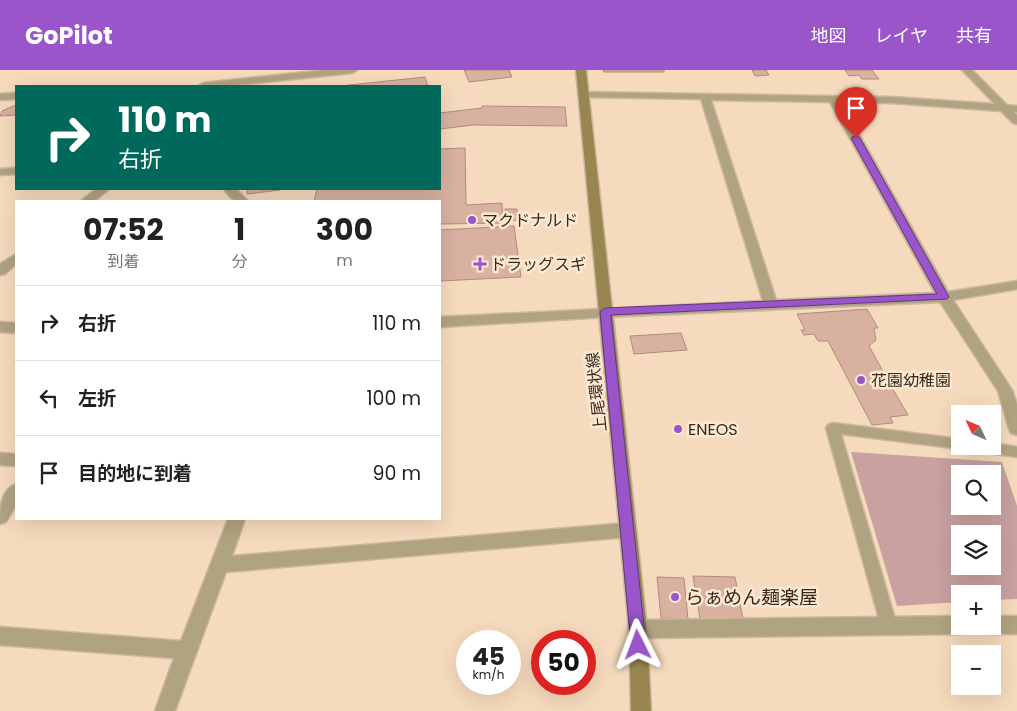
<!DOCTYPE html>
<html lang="ja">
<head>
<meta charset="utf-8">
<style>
	:root { --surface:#fff; --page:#f2f2f2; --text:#222; --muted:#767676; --line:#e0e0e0; --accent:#9955c9 }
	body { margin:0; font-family:Poppins,"Noto Sans JP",sans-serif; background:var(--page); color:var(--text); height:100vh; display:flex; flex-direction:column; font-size:19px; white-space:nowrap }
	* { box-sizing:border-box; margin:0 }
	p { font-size:16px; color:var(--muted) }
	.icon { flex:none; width:28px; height:28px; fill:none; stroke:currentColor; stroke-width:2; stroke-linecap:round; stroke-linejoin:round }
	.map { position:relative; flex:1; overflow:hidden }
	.drawer { position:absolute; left:15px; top:130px; width:426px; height:320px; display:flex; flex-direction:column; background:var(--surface); border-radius:0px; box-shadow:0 5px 20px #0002 }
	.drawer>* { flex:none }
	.top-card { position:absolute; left:15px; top:15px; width:426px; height:105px; border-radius:0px; box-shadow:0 5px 20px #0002; background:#00695c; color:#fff; overflow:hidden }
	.needle { width:32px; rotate:314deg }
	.buttons { position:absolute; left:951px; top:335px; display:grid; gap:10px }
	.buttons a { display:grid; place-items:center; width:50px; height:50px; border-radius:0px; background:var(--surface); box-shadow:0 5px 20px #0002; font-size:25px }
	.speed { position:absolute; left:456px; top:560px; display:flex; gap:10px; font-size:25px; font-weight:700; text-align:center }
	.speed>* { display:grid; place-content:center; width:65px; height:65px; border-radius:50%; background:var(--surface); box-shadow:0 5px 20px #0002; line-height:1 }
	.speed small { font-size:12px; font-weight:400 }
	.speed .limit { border:8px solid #d22; background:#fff; color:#111 }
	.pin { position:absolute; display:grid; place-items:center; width:42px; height:42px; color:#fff; margin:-51px -21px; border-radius:50% 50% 50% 0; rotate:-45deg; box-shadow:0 0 5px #0007 }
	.pin .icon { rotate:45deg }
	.me { position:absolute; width:55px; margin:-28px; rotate:357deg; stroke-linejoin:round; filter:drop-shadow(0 0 4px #0008) }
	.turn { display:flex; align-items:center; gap:18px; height:105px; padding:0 20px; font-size:22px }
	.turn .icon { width:65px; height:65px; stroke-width:2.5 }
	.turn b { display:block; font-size:35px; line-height:42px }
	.eta { display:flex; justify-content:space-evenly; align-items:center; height:85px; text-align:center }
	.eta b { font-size:30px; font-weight:700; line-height:35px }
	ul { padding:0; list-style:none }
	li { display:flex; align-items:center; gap:15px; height:75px; padding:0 20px; border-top:1px solid var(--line) }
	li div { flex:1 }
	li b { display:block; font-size:19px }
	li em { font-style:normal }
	header { display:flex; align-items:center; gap:30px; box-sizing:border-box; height:70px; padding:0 25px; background:var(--accent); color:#fff }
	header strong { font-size:24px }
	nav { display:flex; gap:28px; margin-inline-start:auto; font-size:18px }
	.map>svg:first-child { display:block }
</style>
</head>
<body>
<header>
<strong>GoPilot</strong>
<nav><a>地図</a><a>レイヤ</a><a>共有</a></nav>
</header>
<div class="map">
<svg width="1017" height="641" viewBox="0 0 1017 641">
	<rect width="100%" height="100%" fill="#f6dabd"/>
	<path fill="#c8a1a0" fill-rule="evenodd" d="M851 382 1002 392 1017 436V529L993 530 992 524H960V532L897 536ZM960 404H992V436H960ZM960 464H992V496H960Z"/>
	<g fill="#d9b1a1" stroke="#b08b7c">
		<polygon points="464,0 509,0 512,7 469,12"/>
		<polygon points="603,0 664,0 664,2 604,2"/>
		<polygon points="752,0 766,0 769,5 755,6"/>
		<polygon points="845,0 872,0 879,9 862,9 859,5 849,6"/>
		<polygon points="425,7 428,16 340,16"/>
		<polygon points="16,35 16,45 0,46 2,41"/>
		<polygon points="482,36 565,37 567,56 473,55 440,59 440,43 482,38"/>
		<polygon points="465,78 466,135 502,133 503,153 440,154 440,131 314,131 317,119 440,119 440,79"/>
		<polygon points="247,119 280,119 280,120 247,124"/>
		<polygon points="505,139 517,139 518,150 506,151"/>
		<polygon points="514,156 521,207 440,211 440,160"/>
		<polygon points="867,239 878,258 874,258 876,270 869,276 885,305 891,305 897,315 891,316 908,345 890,347 893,353 872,355 828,271 818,271 814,264 804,265 801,260 805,260 797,244"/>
		<polygon points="681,263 687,280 634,284 630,266"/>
		<polygon points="693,506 735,507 743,549 700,549"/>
		<polygon points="657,507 684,508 688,549 661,548"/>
	</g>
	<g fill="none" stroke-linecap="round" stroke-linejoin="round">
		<defs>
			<g id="service">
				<polygon points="833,353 960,369 960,376 965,376 960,379 841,364 897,556 895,561 889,563 883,561 881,556 826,358 828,355"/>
				<polygon points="992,373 1017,377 1017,387 975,381 970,380 969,376 992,376"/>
			</g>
			<g id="minor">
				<path d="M962 0H972L1017 45V54L1013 53 1001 41 891 33 841 32 948 222 1017 211V219L953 230 1012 320 1017 334V365L1011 363 1009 359 998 321 940 232 605 247 440 257V247L763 231 701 29 583 27 578 24 579 22 891 27 995 34ZM711 30 830 32 935 223 776 230Z"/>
				<polygon points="16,98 16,104 0,105 0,99"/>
				<polygon points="96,119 109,119 94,131 81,131"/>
				<path d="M224 119H236L248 131C235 132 231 130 224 119Z"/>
				<polygon points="16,184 16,194 5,204 0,205 0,194"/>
				<polygon points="0,252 16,253 16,263 0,262"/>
				<polygon points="0,383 16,384 16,396 0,395"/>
				<path d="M16 414V435L6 452 0 454C0 439 0 420 16 414Z"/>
				<polygon points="228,449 245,449 232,486 627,453 633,455 636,460 633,465 627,467 226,502 175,641 155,641 174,588 0,575 0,557 181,571"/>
				<polygon points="960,546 960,556 969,556 967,561 960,564 638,568 631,565 629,559 631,553 638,550"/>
				<polygon points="992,546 1017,546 1017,564 992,564 985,561 983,556 992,556"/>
			</g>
			<g id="tertiary">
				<polygon points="325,0 357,0 352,3 228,16 198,16 203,13"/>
				<polygon points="16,23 16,29 0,30 0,24"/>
				<polygon points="1004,35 1017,36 1017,42 1000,40 999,38"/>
			</g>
			<polygon id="secondary" points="576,0 586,0 647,559 651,641 631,641 629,559"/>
		</defs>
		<use href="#service" stroke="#cfb79d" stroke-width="3"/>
		<use href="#minor" stroke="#cfb79d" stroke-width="3"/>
		<use href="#tertiary" stroke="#cfb79d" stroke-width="3"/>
		<use href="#secondary" stroke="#cfb79d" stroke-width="3"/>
		<use href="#service" fill="#b0a381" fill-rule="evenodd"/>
		<use href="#minor" fill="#b0a381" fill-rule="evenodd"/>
		<use href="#tertiary" fill="#b0a381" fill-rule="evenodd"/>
		<use href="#secondary" fill="#988650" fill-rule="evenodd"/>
	</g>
	<polygon fill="#9955c9" stroke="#633783" points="856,65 860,68 949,227 947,229 611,245 646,575 644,580 638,582 633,580 631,575 600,242 605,238 937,224 851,68"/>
	<g fill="#9955c9" stroke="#ffe8d1" stroke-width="2">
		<circle cx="472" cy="150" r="5"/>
		<path d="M477.5 186.5h5v5h5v5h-5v5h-5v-5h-5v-5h5z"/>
		<circle cx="861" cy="310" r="5"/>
		<circle cx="678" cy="359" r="5"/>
		<circle cx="675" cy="527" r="5"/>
	</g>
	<g text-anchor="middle" stroke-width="5" stroke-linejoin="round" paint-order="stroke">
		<g font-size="16" fill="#342a1f" stroke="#ffe8d1" text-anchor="start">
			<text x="482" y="156">マクドナルド</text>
			<text x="490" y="200">ドラッグスギ</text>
			<text x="871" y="316">花園幼稚園</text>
			<text x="688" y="365">ENEOS</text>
		</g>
		<g font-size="16" fill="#342a1f" stroke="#ffe8d1">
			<text transform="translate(596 322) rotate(-96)" y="6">上尾環状線</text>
		</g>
		<g font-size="19" fill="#342a1f" stroke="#ffe8d1" text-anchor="start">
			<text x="685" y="534">らぁめん麺楽屋</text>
		</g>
	</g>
</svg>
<div class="buttons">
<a><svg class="needle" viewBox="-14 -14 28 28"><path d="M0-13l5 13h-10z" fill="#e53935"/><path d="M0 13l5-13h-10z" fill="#767676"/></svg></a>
<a><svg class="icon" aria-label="search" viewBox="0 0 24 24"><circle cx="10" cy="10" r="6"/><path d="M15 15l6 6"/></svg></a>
<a><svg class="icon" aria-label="layers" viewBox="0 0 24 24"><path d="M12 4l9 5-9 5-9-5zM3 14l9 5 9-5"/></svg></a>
<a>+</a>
<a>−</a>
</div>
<div class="speed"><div>45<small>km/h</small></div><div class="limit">50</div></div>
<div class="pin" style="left:856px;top:68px;background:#d93025"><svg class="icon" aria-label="arrive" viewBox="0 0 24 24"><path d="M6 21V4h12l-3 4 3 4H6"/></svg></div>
<svg class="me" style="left:638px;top:575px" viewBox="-20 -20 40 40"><path d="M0-17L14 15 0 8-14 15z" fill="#9955c9" stroke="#fff" stroke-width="4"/></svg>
<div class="top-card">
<div class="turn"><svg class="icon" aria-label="right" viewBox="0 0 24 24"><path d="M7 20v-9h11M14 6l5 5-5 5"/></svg><div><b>110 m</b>右折</div></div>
</div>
<section class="drawer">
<div class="eta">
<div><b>07:52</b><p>到着</p></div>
<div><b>1</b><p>分</p></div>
<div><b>300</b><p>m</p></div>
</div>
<ul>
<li><svg class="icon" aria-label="right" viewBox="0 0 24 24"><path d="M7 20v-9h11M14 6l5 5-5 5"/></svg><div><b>右折</b></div><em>110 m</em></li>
<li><svg class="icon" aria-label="left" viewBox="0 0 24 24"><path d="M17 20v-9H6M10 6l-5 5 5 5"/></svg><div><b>左折</b></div><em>100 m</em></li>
<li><svg class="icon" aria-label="arrive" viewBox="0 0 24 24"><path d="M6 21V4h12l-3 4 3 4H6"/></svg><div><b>目的地に到着</b></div><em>90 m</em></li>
</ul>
</section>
</div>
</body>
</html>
